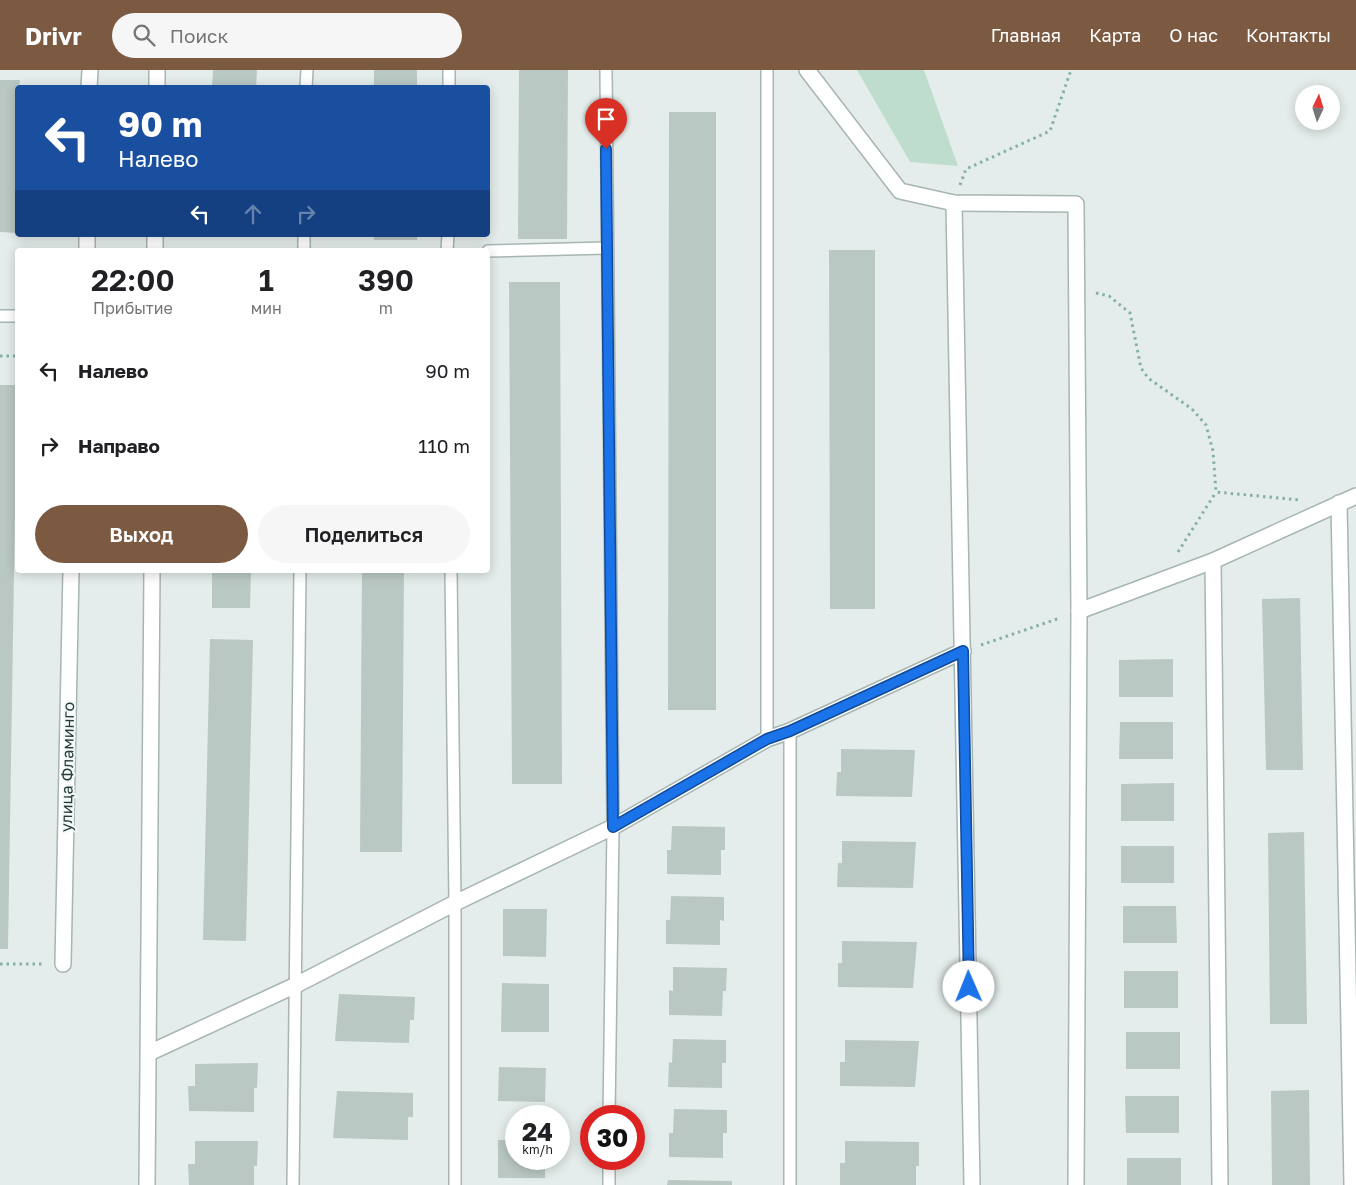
<!DOCTYPE html>
<html lang="ru">
<head>
<meta charset="utf-8">
<style>
	:root { --surface:#fff; --page:#f6f6f6; --text:#202124; --muted:#757577; --accent:#7b5a41 }
	body { margin:0; font-family:"Golos Text",sans-serif; background:var(--page); color:var(--text); height:100vh; display:flex; flex-direction:column; font-size:19px; white-space:nowrap }
	* { box-sizing:border-box; margin:0 }
	p { font-size:16px; color:var(--muted) }
	.icon { flex:none; width:28px; height:28px; fill:none; stroke:currentColor; stroke-width:2; stroke-linecap:round; stroke-linejoin:round }
	.map { position:relative; flex:1; overflow:hidden }
	.sheet { position:absolute; left:15px; top:178px; width:475px; height:325px; display:flex; flex-direction:column; background:var(--surface); border-radius:5px; box-shadow:0 2px 12px #0003 }
	.sheet>* { flex:none }
	.banner { position:absolute; left:15px; top:15px; width:475px; height:152px; border-radius:5px; box-shadow:0 2px 12px #0003; background:#1a4fa0; color:#fff; overflow:hidden }
	.needle { width:32px; rotate:4deg }
	.fabs { position:absolute; left:1295px; top:15px; display:grid; gap:10px }
	.fabs a { display:grid; place-items:center; width:45px; height:45px; border-radius:50%; background:var(--surface); box-shadow:0 2px 12px #0003; font-size:25px }
	.speed { position:absolute; left:505px; top:1035px; display:flex; gap:10px; font-size:25px; font-weight:700; text-align:center }
	.speed>* { display:grid; place-content:center; width:65px; height:65px; border-radius:50%; background:var(--surface); box-shadow:0 2px 12px #0003; line-height:1 }
	.speed small { font-size:12px; font-weight:400 }
	.speed .limit { border:8px solid #d22; background:#fff; color:#111 }
	.pin { position:absolute; display:grid; place-items:center; width:42px; height:42px; color:#fff; margin:-51px -21px; border-radius:50% 50% 50% 0; rotate:-45deg; box-shadow:0 0 5px #0007 }
	.pin .icon { rotate:45deg }
	.me { position:absolute; width:55px; margin:-28px; rotate:359deg; stroke-linejoin:round; filter:drop-shadow(0 0 4px #0008) }
	.turn { display:flex; align-items:center; gap:18px; height:105px; padding:0 20px; font-size:22px }
	.turn .icon { width:65px; height:65px; stroke-width:2.5 }
	.turn b { display:block; font-size:35px; line-height:42px }
	.lanes { display:flex; align-items:center; height:48px; padding:0 20px; background:#0003; justify-content:center; gap:25px; direction:ltr }
	.lanes .off { opacity:.35 }
	.eta { display:flex; justify-content:space-evenly; align-items:center; height:85px; text-align:center }
	.eta b { font-size:30px; font-weight:600; line-height:35px }
	.primary-button { display:flex; gap:10px; margin-top:auto; padding:10px 20px }
	.primary-button a { flex:1; height:58px; border-radius:30px; background:var(--accent); color:#fff; font-size:20px; font-weight:600; line-height:58px; text-align:center }
	.primary-button a+a { background:var(--page); color:var(--text) }
	ul { padding:0; list-style:none }
	li { display:flex; align-items:center; gap:15px; height:75px; padding:0 20px }
	li div { flex:1 }
	li b { display:block; font-size:19px }
	li em { font-style:normal }
	header { display:flex; align-items:center; gap:30px; box-sizing:border-box; height:70px; padding:0 25px; background:var(--accent); color:#fff }
	header strong { font-size:24px }
	nav { display:flex; gap:28px; margin-inline-start:auto; font-size:18px }
	.search { width:350px; height:45px; background:var(--page); display:flex; align-items:center; gap:12px; box-sizing:border-box; padding:0 18px; border-radius:28px; color:var(--muted); font-size:19px }
	.map>svg:first-child { display:block }
</style>
</head>
<body>
<header>
<strong>Drivr</strong>
<div class="search"><svg class="icon" aria-label="search" viewBox="0 0 24 24"><circle cx="10" cy="10" r="6"/><path d="M15 15l6 6"/></svg>Поиск</div>
<nav><a>Главная</a><a>Карта</a><a>О нас</a><a>Контакты</a></nav>
</header>
<div class="map">
<svg width="1356" height="1115" viewBox="0 0 1356 1115">
	<rect width="100%" height="100%" fill="#e4edeb"/>
	<polygon fill="#bfddcd" points="857,0 924,0 958,96 910,92"/>
	<g fill="#bac8c4">
		<polygon points="213,0 257,0 256,18 212,18"/>
		<rect x="374" y="0" width="43" height="18"/>
		<polygon points="519,0 568,0 567,169 518,169"/>
		<polygon points="0,10 20,10 19,18 18,18 17,163 0,162"/>
		<polygon points="669,42 716,42 716,640 668,640"/>
		<rect x="374" y="165" width="43" height="5"/>
		<polygon points="829,180 875,180 875,539 830,539"/>
		<polygon points="509,212 560,212 562,714 512,714"/>
		<polygon points="0,315 17,315 8,879 0,879"/>
		<polygon points="212,500 251,500 250,538 212,538"/>
		<polygon points="362,500 404,500 402,782 360,782"/>
		<polygon points="1300,528 1303,700 1266,700 1262,529"/>
		<polygon points="210,569 253,570 246,871 203,870"/>
		<polygon points="1173,589 1173,627 1119,627 1119,590"/>
		<polygon points="1120,652 1173,652 1173,689 1119,689"/>
		<polygon points="841,679 915,680 912,727 836,726 837,702 841,702"/>
		<polygon points="1174,713 1174,751 1121,751 1121,714"/>
		<polygon points="672,756 725,757 725,780 721,780 721,805 667,804 667,780 671,780"/>
		<polygon points="1304,762 1307,954 1270,954 1268,763"/>
		<polygon points="842,771 916,772 913,818 837,817 838,793 842,793"/>
		<rect x="1121" y="776" width="53" height="37"/>
		<polygon points="671,826 724,827 724,851 720,850 720,875 666,874 666,850 670,850"/>
		<polygon points="1123,836 1176,836 1177,873 1123,873"/>
		<polygon points="503,839 547,839 546,887 503,886"/>
		<polygon points="842,871 917,872 913,918 838,917 838,893 842,893"/>
		<polygon points="673,897 727,898 726,921 723,921 722,946 669,945 669,920 673,921"/>
		<rect x="1124" y="901" width="54" height="37"/>
		<polygon points="502,913 549,914 549,962 501,962"/>
		<polygon points="339,924 415,927 414,950 410,950 409,973 335,971"/>
		<rect x="1126" y="962" width="54" height="37"/>
		<polygon points="673,969 726,970 726,993 722,993 722,1018 668,1017 669,992 672,993"/>
		<polygon points="845,970 919,971 915,1017 840,1016 840,992 845,992"/>
		<polygon points="258,993 257,1018 254,1018 254,1042 189,1041 188,1016 195,1016 195,994"/>
		<polygon points="499,997 546,998 545,1032 498,1031"/>
		<polygon points="1309,1020 1310,1115 1272,1115 1271,1021"/>
		<polygon points="337,1021 413,1023 413,1047 408,1047 408,1070 333,1068"/>
		<polygon points="1125,1026 1179,1026 1179,1063 1126,1063"/>
		<polygon points="674,1039 727,1040 727,1063 723,1063 723,1088 669,1087 669,1063 673,1063"/>
		<polygon points="498,1070 516,1070 516,1089 545,1089 545,1108 498,1108"/>
		<polygon points="195,1071 258,1071 257,1096 254,1096 254,1115 189,1115 188,1094 195,1094"/>
		<polygon points="845,1071 919,1072 919,1096 916,1096 916,1115 840,1115 840,1093 845,1093"/>
		<rect x="1127" y="1088" width="54" height="27"/>
		<polygon points="668,1110 732,1111 732,1115 667,1115"/>
	</g>
	<g fill="none" stroke-linecap="round" stroke-linejoin="round">
		<defs>
			<g id="lane">
				<polyline points="606,0 613,757 609,1046"/>
				<polyline points="767,0 767,669"/>
				<polyline points="306,18 307,0"/>
				<polyline points="449,18 449,0"/>
				<polyline points="304,180 304,165"/>
				<polyline points="447,180 448,165"/>
				<polyline points="488,181 606,178"/>
				<polyline points="0,246 18,246"/>
				<polyline points="451,500 455,833 455,1115"/>
				<polyline points="790,661 790,1115"/>
				<polyline points="293,1115 300,500"/>
				<polyline points="609,1115 609,1089"/>
			</g>
			<g id="street">
				<polyline points="807,0 900,121 954,133 1076,134 1079,541 1076,1115"/>
				<polyline points="89,18 90,0"/>
				<polyline points="157,18 157,0"/>
				<polyline points="954,133 972,1115"/>
				<polyline points="87,180 87,165"/>
				<polyline points="155,180 155,165"/>
				<polyline points="1339,433 1352,1115"/>
				<polyline points="1213,491 1220,1115"/>
				<polyline points="1079,541 1213,491 1356,426"/>
				<polyline points="63,894 71,500"/>
				<polyline points="149,983 296,915 455,833 613,757 767,669 790,661 963,581"/>
				<polyline points="147,1115 152,500"/>
			</g>
		</defs>
		<use href="#lane" stroke="#a7b5b3" stroke-width="14"/>
		<use href="#street" stroke="#a7b5b3" stroke-width="18"/>
		<g stroke="#87afaa" stroke-width="3" stroke-dasharray="2.5 4" stroke-linecap="butt">
			<polyline points="960,115 966,99 1050,61 1071,0"/>
			<polyline points="1096,223 1109,226 1130,243 1141,298 1148,308 1192,339 1206,355 1213,381 1216,422 1300,430"/>
			<polyline points="0,286 18,286"/>
			<polyline points="1178,482 1216,422"/>
			<polyline points="981,575 1060,548"/>
			<polyline points="0,894 44,894"/>
		</g>
		<use href="#lane" stroke="#fff" stroke-width="11"/>
		<use href="#street" stroke="#fff" stroke-width="15"/>
	</g>
	<g fill="none" stroke-linecap="round" stroke-linejoin="round">
		<defs>
			<polyline id="route" points="606,79 613,757 767,669 790,661 963,581 969,917"/>
		</defs>
		<use href="#route" stroke="#114b97" stroke-width="12"/>
		<use href="#route" stroke="#1a73e8" stroke-width="9"/>
	</g>
	<g text-anchor="middle" stroke-width="4" stroke-linejoin="round" paint-order="stroke">
		<g font-size="16" fill="#253e3c" stroke="#f5f9f8">
			<text transform="translate(67 697) rotate(-89)" y="6">улица Фламинго</text>
		</g>
	</g>
</svg>
<div class="fabs">
<a><svg class="needle" viewBox="-14 -14 28 28"><path d="M0-13l5 13h-10z" fill="#e53935"/><path d="M0 13l5-13h-10z" fill="#757577"/></svg></a>
</div>
<div class="speed"><div>24<small>km/h</small></div><div class="limit">30</div></div>
<div class="pin" style="left:606px;top:79px;background:#d93025"><svg class="icon" aria-label="arrive" viewBox="0 0 24 24"><path d="M6 21V4h12l-3 4 3 4H6"/></svg></div>
<svg class="me" style="left:969px;top:917px" viewBox="-20 -20 40 40"><circle r="19" fill="#fff"/><path d="M0-13L10 11 0 6-10 11z" fill="#1a73e8"/></svg>
<div class="banner">
<div class="turn"><svg class="icon" aria-label="left" viewBox="0 0 24 24"><path d="M17 20v-9H6M10 6l-5 5 5 5"/></svg><div><b>90 m</b>Налево</div></div>
<div class="lanes"><svg class="icon" aria-label="left" viewBox="0 0 24 24"><path d="M17 20v-9H6M10 6l-5 5 5 5"/></svg><svg class="icon off" aria-label="ahead" viewBox="0 0 24 24"><path d="M12 20V5M6 11l6-6 6 6"/></svg><svg class="icon off" aria-label="right" viewBox="0 0 24 24"><path d="M7 20v-9h11M14 6l5 5-5 5"/></svg></div>
</div>
<section class="sheet">
<div class="eta">
<div><b>22:00</b><p>Прибытие</p></div>
<div><b>1</b><p>мин</p></div>
<div><b>390</b><p>m</p></div>
</div>
<ul>
<li><svg class="icon" aria-label="left" viewBox="0 0 24 24"><path d="M17 20v-9H6M10 6l-5 5 5 5"/></svg><div><b>Налево</b></div><em>90 m</em></li>
<li><svg class="icon" aria-label="right" viewBox="0 0 24 24"><path d="M7 20v-9h11M14 6l5 5-5 5"/></svg><div><b>Направо</b></div><em>110 m</em></li>
</ul>
<div class="primary-button"><a>Выход</a><a>Поделиться</a></div>
</section>
</div>
</body>
</html>
